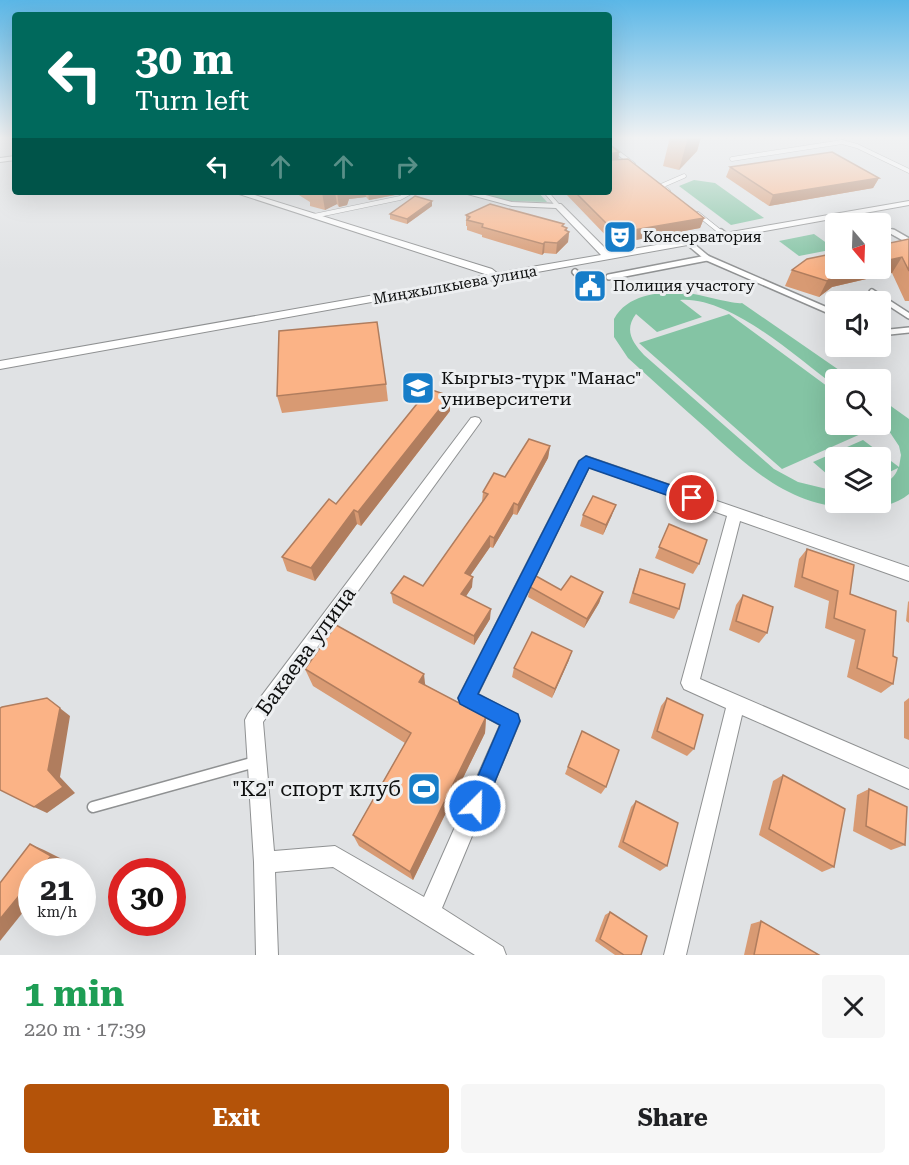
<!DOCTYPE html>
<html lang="en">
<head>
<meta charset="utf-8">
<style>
	:root { --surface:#fff; --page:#f6f6f6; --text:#202124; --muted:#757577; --accent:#b45309 }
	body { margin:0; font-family:"Roboto Serif",serif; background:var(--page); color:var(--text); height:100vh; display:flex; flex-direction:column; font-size:22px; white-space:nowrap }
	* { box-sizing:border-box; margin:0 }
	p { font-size:20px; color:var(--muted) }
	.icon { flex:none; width:33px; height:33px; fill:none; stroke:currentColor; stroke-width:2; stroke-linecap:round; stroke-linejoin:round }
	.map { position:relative; height:955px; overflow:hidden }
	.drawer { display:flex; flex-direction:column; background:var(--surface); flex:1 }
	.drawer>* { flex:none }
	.banner { position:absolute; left:12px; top:12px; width:600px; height:183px; border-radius:6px; box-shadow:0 6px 24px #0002; background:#00695c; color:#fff; overflow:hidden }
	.needle { width:39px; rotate:161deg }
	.controls { position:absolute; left:825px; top:213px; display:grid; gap:12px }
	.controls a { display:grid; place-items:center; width:66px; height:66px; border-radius:6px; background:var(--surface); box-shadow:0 6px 24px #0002; font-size:30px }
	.speed { position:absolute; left:18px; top:858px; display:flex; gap:12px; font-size:30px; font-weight:700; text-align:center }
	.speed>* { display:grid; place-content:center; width:78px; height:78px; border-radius:50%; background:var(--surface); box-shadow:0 6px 24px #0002; line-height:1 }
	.speed small { font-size:15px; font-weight:400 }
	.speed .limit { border:9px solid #d22; background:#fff; color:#111 }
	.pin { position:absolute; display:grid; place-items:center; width:51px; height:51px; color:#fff; margin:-26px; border:3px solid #fff; border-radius:50%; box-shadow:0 2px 6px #0007 }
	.me { position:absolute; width:66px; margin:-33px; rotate:23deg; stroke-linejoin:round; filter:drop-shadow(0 0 4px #0008) }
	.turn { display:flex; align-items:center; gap:21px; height:126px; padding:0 24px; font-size:27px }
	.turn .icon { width:78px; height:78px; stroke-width:2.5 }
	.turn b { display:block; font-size:42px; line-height:51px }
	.lanes { display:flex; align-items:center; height:57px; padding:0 24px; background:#0003; justify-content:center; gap:30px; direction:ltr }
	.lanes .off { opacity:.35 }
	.round { display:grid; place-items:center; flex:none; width:63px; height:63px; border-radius:6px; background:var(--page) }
	.overview { display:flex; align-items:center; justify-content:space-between; height:102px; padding:0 24px }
	h1 { font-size:36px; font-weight:700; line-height:45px; color:#1e9e55 }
	.button { display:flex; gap:12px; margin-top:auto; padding:12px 24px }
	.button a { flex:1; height:69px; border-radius:6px; background:var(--accent); color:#fff; font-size:24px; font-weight:700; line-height:69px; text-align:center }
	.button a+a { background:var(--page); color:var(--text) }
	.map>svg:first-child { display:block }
</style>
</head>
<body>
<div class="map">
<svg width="909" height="955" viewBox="0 0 909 955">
	<rect width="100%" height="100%" fill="#e0e2e4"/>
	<g fill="#84c4a4">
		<polygon points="694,180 715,183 764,218 731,225 679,186"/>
		<polygon points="477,192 538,192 547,202 506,201"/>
		<polygon points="814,234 835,249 799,256 779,241"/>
		<path d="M682 292C696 293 735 305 742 303L852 379 836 380 835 386C796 357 730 296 680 300L702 317 657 332 636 314C624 330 632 342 644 355L774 469 798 482 835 491 836 502H880L881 486C888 482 896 476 898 468L881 476 880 458H836L835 481 813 462 863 440 899 467 901 455 899 446 881 419V399L909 419V494C896 505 878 508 861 508 793 509 754 472 707 429 680 405 654 382 628 358L614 337V319C627 295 657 292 682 292Z"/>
		<polygon points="729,314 835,392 836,424 881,425 782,469 639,343"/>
	</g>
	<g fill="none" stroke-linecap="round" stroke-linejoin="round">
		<defs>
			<g id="service-far2">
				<polyline points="609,146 633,164"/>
				<polyline points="732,159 842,142 857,146 909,171"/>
				<polyline points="668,191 661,186 684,176"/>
				<polyline points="546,192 558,206"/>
				<polyline points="858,212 877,224"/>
				<polyline points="698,214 723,234"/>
				<polyline points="314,216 400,198 411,192"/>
				<polyline points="880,225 896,234"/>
			</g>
			<g id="service-far1">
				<polyline points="721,232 726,236"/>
				<polyline points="893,232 909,241"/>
				<polyline points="689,243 707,258 836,314"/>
				<polyline points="575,272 586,282"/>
				<polyline points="609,277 707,258"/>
				<polyline points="872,292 909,316"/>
				<polyline points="880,333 909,330"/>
			</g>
			<polyline id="service" points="93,807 255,762"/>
			<g id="minor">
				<polygon points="15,156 15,160 0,162 0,158"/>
				<polygon points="233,192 245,192 492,269 497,273 601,255 556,208 512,206 460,192 474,192 512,202 561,204 610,253 909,201 909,205 0,369 0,361 488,275"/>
				<polygon points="475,417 479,418 481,421 479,424 263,722 274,851 335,846 424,897 500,725 461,704 458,698 579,461 586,456 909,567 909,581 740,521 700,679 909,769 909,789 742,715 686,955 664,955 726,708 684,689 681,683 727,516 589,467 478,694 517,715 520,721 442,908 503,947 506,955 475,955 333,867 275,872 278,955 256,955 254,862 245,720 248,714 471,418"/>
			</g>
		</defs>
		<use href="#service-far2" stroke="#8f9192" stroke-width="5"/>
		<use href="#service-far1" stroke="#8f9192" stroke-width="8"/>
		<use href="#service" stroke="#8f9192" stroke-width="13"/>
		<use href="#minor" stroke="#8f9192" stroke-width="2"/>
		<use href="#service-far2" stroke="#fff" stroke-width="4"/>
		<use href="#service-far1" stroke="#fff" stroke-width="5"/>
		<use href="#service" stroke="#fff" stroke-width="10"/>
		<use href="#minor" fill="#fff" fill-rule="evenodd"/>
	</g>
	<g fill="#d89a73">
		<polygon points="670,137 701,137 697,151 679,170 663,166"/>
		<polygon points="619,152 618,160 704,218 700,228 614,244 564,192 609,192"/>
		<polygon points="730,167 879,178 873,188 769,206 726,177"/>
		<polygon points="294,192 394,192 395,195 369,200 366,197 349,199 347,205 339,207 337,204 325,210 310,206 310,202"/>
		<polygon points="432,201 432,206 407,224 390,219 390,214"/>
		<polygon points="466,215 564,227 567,231 569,232 568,242 556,254 544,253 542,255 482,237 482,235 467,230 467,226 466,226"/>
		<polygon points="909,239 909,301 905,301 892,273 832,287 819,297 785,286 792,270"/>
		<polygon points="386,384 388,401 282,413 277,396"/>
		<polygon points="450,411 361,526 357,524 315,581 287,571 282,557 336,504"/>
		<polygon points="550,446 548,458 517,515 513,514 493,548 490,547 470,576 472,587 466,596 490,619 474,645 393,603 391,593 423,586 482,502 483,492"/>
		<polygon points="583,515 612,515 603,535 580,526"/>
		<polygon points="669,524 699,564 693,574 655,558"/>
		<polygon points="807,549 850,594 893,656 893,684 881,693 847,677 855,640 825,628 829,601 794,587 799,559"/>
		<polygon points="640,569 679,609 674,619 629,603 636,579"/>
		<polygon points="530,587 561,590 603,592 599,603 584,628 528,597"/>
		<polygon points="743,595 767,633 759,643 729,630 736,605"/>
		<polygon points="909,601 909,623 906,621 908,602"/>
		<polygon points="569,660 552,698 512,677 514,668"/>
		<polygon points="305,669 425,685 486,717 485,733 413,880 359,846 353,835 405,743 313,686"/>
		<polygon points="667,698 694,749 687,756 651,738 661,706"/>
		<polygon points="909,698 909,740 904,738 904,702"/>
		<polygon points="582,731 606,787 601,794 565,774"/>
		<polygon points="783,775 834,867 822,872 759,835 773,781"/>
		<polygon points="869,789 905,845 891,850 853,831 857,795"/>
		<polygon points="636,801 667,866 660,871 618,847 631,807"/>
		<polygon points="610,912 641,955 615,955 595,941 605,915"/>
		<polygon points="761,921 819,955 744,955 751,924"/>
	</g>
	<g fill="#b07d5e">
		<polygon points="688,137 701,137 697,151 679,170"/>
		<polygon points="619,152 618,162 609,163 609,154"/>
		<polygon points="879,178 873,188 769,206 773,195"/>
		<polygon points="322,192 335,192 337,204 325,210"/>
		<polygon points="337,192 365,192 366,197 349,199 347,205 339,207"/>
		<polygon points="368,192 394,192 395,195 369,200"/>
		<polygon points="432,201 432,206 407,224 407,219"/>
		<polygon points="704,218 700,228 614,244 616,233"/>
		<polygon points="567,228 566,235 569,232 568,242 556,254 557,243"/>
		<polygon points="545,242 544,253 542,255 543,244"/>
		<polygon points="902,257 892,273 832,287 819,297 827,281 841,270 850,268 880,268 880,262"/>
		<polygon points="450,396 450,411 361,526 358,512"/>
		<polygon points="550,446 548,458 517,515 518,505"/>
		<polygon points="514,503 513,514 493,548 494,538"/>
		<polygon points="616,505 612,515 603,535 606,525"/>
		<polygon points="354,510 357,524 315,581 311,568"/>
		<polygon points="490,536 490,547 465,583 465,573"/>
		<polygon points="473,577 472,587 461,604 461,594"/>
		<polygon points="603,592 599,603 584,628 587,619"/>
		<polygon points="491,609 490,619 474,645 474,636"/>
		<polygon points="572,651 569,660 552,698 555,689"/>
		<polygon points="424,674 426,692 419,682"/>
		<polygon points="47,698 70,716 60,777 75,793 47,813 34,807"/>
		<polygon points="486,717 485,733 413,880 410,872"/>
		<polygon points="30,844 44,850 64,860 55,872 38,872"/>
		<polygon points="32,880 32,901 0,941 0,919"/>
	</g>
	<g fill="#fbb386" stroke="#b07d5e" stroke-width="1.5">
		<polygon points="609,144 619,152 609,154"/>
		<polygon points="832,152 879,178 773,195 730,167"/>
		<polygon points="628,159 704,218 616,233 575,192 609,192 609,160"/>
		<polygon points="415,196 432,201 407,219 390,214"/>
		<polygon points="490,204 564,224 562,226 567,228 565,230 569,232 557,243 545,242 543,244 482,227 483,224 467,220 470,217 466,215"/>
		<polygon points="909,239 909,271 902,257 880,262 880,245"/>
		<polygon points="836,253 836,268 850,268 841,270 827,281 792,270 807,259"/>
		<polygon points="377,322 386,384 277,396 279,331"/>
		<polygon points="429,389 450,396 358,512 354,510 311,568 282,557 329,499 336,504"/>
		<polygon points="529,439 550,446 518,505 514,503 494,538 490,536 465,573 473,577 461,594 491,609 474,636 391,593 404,576 423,586 488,494 483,492 494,473 505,477"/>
		<polygon points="593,496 616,505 606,525 583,515"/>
		<polygon points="669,524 707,540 699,564 659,547"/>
		<polygon points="807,549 854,565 850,594 896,611 893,656 897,658 893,684 857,668 865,630 834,618 838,591 802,577"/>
		<polygon points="640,569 685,584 679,609 633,593"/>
		<polygon points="536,576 561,590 571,576 603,592 587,619 530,587"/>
		<polygon points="743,595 773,607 767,633 736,621"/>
		<polygon points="336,625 424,674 419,682 486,717 410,872 353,835 411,733 305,669"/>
		<polygon points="532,632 572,651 555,689 514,668"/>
		<polygon points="47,698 60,708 48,770 63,787 34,807 0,790 0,708 2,707"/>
		<polygon points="667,698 703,715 694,749 657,731"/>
		<polygon points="582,731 619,750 606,787 568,767"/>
		<polygon points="783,775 845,809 834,867 769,829"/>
		<polygon points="869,789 907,807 905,845 866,826"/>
		<polygon points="636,801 678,823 667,866 623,842"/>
		<polygon points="30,844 51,856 38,872 32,872 32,880 0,919 0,883"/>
		<polygon points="610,912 647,936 641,955 624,955 600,939"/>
		<polygon points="761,921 819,955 754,955"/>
	</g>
	<linearGradient id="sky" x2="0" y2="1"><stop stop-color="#5bb7e7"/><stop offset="0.51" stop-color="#f1f2f3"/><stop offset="1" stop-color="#f1f2f3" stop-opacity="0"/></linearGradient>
	<rect width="909" height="270" fill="url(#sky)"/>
	<polygon fill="#1a73e8" stroke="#114b97" stroke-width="1.5" points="586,456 697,494 699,498 692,504 589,468 478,694 518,714 520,721 482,813 475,816 468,813 465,806 500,725 460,704 458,698 579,461"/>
	<defs>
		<symbol id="theatre-square" viewBox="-11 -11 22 22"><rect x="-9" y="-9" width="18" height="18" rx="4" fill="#177dc8" stroke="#edeff1"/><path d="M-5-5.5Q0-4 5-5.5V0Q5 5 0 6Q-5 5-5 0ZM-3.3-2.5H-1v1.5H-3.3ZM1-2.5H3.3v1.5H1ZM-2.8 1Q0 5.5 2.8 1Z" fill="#fff"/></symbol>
		<symbol id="civic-square" viewBox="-11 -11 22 22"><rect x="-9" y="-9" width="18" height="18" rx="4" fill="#177dc8" stroke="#edeff1"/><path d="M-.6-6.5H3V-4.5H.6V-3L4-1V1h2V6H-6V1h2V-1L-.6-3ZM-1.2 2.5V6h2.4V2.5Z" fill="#fff"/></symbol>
		<symbol id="university-square" viewBox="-11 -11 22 22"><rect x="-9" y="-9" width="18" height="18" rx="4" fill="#177dc8" stroke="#edeff1"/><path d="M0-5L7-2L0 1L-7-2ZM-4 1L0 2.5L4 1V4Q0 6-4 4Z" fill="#fff"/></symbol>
		<symbol id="stadium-square" viewBox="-11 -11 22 22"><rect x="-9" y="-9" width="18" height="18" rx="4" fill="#177dc8" stroke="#edeff1"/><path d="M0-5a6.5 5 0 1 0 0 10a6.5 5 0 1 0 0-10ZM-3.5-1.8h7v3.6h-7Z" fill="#fff"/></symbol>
	</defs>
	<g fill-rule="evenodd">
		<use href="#theatre-square" x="601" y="218" width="38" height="38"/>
		<use href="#civic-square" x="571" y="267" width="38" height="38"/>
		<use href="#university-square" x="399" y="369" width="38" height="38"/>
		<use href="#stadium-square" x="405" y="770" width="38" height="38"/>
	</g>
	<g text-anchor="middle" stroke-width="6" stroke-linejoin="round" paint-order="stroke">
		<g font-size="15" fill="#0e0f0f" stroke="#edeff1" text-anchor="start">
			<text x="643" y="242">Консерватория</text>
			<text x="613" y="291">Полиция участогу</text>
		</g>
		<g font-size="15" fill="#0e0f0f" stroke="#edeff1">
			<text transform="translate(455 285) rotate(-10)" y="5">Миңжылкыева улица</text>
		</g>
		<g font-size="18" fill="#0e0f0f" stroke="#edeff1" text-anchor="start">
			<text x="441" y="384">Кыргыз-түрк "Манас"<tspan x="441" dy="21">университети</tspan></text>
		</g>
		<g font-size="21" fill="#0e0f0f" stroke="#edeff1">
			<text transform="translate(306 651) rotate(-54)" y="7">Бакаева улица</text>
		</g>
		<g font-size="21" fill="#0e0f0f" stroke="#edeff1" text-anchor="end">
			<text x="401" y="796">"К2" спорт клуб</text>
		</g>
	</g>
</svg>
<div class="controls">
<a><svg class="needle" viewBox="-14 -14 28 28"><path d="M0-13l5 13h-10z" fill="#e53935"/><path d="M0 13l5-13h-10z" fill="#757577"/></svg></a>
<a><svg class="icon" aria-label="sound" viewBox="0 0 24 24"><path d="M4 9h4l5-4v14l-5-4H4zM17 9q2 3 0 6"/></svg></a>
<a><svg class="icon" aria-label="search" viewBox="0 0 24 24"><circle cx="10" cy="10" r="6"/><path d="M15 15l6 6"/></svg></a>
<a><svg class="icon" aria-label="layers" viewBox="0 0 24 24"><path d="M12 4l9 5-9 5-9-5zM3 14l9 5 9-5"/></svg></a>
</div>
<div class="speed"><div>21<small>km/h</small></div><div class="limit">30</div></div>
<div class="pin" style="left:692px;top:498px;background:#d93025"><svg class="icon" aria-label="arrive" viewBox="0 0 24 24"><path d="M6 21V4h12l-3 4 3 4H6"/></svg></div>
<svg class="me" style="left:475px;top:806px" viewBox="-20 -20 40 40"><circle r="17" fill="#1a73e8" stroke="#fff" stroke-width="3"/><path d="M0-11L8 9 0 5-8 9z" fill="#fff"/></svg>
<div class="banner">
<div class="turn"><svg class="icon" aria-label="left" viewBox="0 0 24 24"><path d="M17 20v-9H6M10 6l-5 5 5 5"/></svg><div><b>30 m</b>Turn left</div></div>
<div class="lanes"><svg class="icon" aria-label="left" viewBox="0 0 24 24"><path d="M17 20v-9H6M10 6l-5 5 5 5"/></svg><svg class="icon off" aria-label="ahead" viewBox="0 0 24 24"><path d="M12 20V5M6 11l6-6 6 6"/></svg><svg class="icon off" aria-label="ahead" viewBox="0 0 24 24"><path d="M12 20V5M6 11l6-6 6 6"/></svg><svg class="icon off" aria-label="right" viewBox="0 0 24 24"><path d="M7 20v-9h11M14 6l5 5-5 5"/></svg></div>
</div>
</div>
<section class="drawer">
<div class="overview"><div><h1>1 min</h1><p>220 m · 17:39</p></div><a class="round"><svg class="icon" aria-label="close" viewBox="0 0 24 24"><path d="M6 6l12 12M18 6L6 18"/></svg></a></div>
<div class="button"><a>Exit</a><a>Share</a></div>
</section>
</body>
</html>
